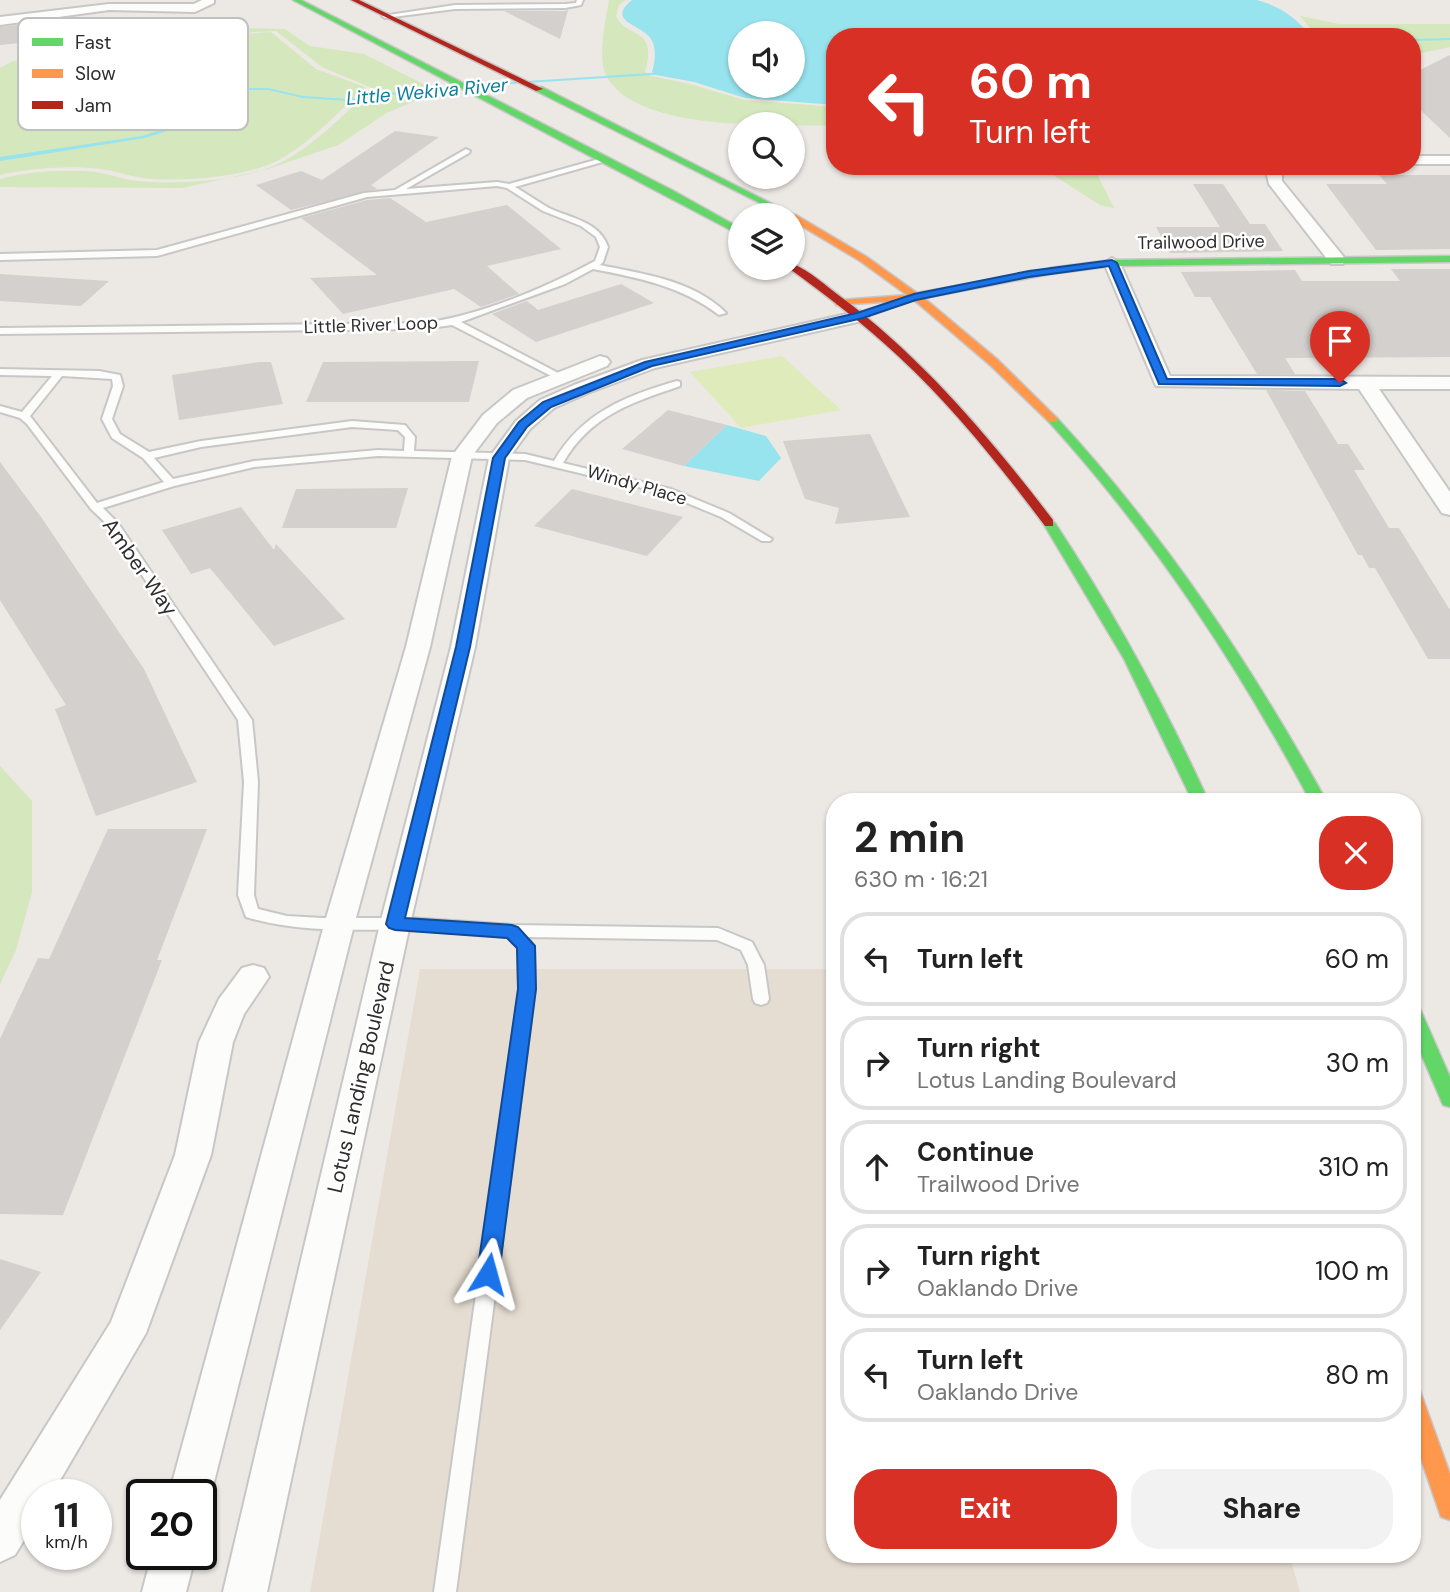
<!DOCTYPE html>
<html lang="en">
<head>
<meta charset="utf-8">
<style>
	:root { --surface:#fff; --page:#f2f2f2; --text:#222; --muted:#767676; --line:#e0e0e0; --accent:#d93025 }
	body { margin:0; font-family:"DM Sans",sans-serif; background:var(--page); color:var(--text); height:100vh; display:flex; flex-direction:column; font-size:26px; white-space:nowrap }
	* { box-sizing:border-box; margin:0 }
	p { font-size:23px; color:var(--muted) }
	.icon { flex:none; width:38px; height:38px; fill:none; stroke:currentColor; stroke-width:2; stroke-linecap:round; stroke-linejoin:round }
	.map { position:relative; flex:1; overflow:hidden }
	.drawer { position:absolute; left:826px; top:793px; width:595px; height:770px; display:flex; flex-direction:column; background:var(--surface); border-radius:28px; box-shadow:0 2px 5px #0004 }
	.drawer>* { flex:none }
	.top-card { position:absolute; left:826px; top:28px; width:595px; height:147px; border-radius:28px; box-shadow:0 2px 5px #0004; background:#d93025; color:#fff; overflow:hidden }
	.buttons { position:absolute; left:728px; top:21px; display:grid; gap:14px }
	.buttons a { display:grid; place-items:center; width:77px; height:77px; border-radius:50%; background:var(--surface); box-shadow:0 2px 5px #0004; font-size:35px }
	.speed { position:absolute; left:21px; top:1479px; display:flex; gap:14px; font-size:35px; font-weight:700; text-align:center }
	.speed>* { display:grid; place-content:center; width:91px; height:91px; border-radius:50%; background:var(--surface); box-shadow:0 2px 5px #0004; line-height:1 }
	.speed small { font-size:18px; font-weight:400 }
	.speed .limit { border:4px solid #111; border-radius:10px; background:#fff; color:#111 }
	.pin { position:absolute; display:grid; place-items:center; width:60px; height:60px; color:#fff; margin:-72px -30px; border-radius:50% 50% 50% 0; rotate:-45deg; box-shadow:0 0 7px #0007 }
	.pin .icon { rotate:45deg }
	.me { position:absolute; width:77px; margin:-38px; rotate:8deg; stroke-linejoin:round; filter:drop-shadow(0 0 5px #0008) }
	.turn { display:flex; align-items:center; gap:24px; height:147px; padding:0 28px; font-size:32px }
	.turn .icon { width:91px; height:91px; stroke-width:2.5 }
	.turn b { display:block; font-size:49px; line-height:60px }
	.round { display:grid; place-items:center; flex:none; width:74px; height:74px; border-radius:28px; background:var(--page) }
	.summary { display:flex; align-items:center; justify-content:space-between; height:119px; padding:0 28px }
	h1 { font-size:42px; font-weight:700; line-height:52px }
	.cta { display:flex; gap:14px; margin-top:auto; padding:14px 28px }
	.cta a { flex:1; height:80px; border-radius:28px; background:var(--accent); color:#fff; font-size:28px; font-weight:700; line-height:80px; text-align:center }
	.cta a+a { background:var(--page); color:var(--text) }
	ul { padding:0; list-style:none }
	li { display:flex; align-items:center; gap:21px; height:94px; margin:0 14px 10px; padding:0 14px; border:4px solid var(--line); border-radius:28px }
	li div { flex:1 }
	li b { display:block; font-size:26px }
	li em { font-style:normal }
	.map>svg:first-child { display:block }
</style>
</head>
<body>
<div class="map">
<svg width="1450" height="1592" viewBox="0 0 1450 1592">
	<rect width="100%" height="100%" fill="#ece8e4"/>
	<polygon fill="#e6ddd2" points="420,969 835,969 835,1554 1289,1554 1300,1592 310,1592"/>
	<g fill="#d4e7bd">
		<path d="M609 0H626L619 5 616 16C627 40 658 25 645 72L651 76 690 84 744 100 835 107V126C778 124 635 133 606 75 597 58 606 18 609 0Z"/>
		<polygon points="1300,16 1339,24 1450,24 1450,47 1412,55 1412,37 1308,37 1312,30"/>
		<path d="M237 28 285 29 310 46 364 54 437 91 387 113 338 145 268 169 182 188 0 187V179C29 171 66 169 96 172 110 174 124 180 138 181 176 185 236 181 271 167 310 151 342 116 372 88L322 67 276 31 211 34Z"/>
		<path d="M271 32 316 69 365 87C336 114 303 152 265 166 229 178 180 182 143 178 129 176 115 171 101 169 69 165 31 168 0 175V68L13 61 160 40Z"/>
		<polygon points="1034,166 1093,166 1114,208 1100,205 1042,168"/>
		<polygon points="0,766 32,801 32,892 16,950 0,984"/>
	</g>
	<polygon fill="#dfebba" points="782,356 841,410 741,428 690,372"/>
	<g fill="#97e4ee" fill-rule="evenodd">
		<path d="M632 0H1257C1278 6 1291 14 1306 30L1301 37H835V105L745 98 694 82 656 75 652 72C655 62 657 48 651 39 642 24 605 22 632 0ZM740 33H793V86H740Z"/>
		<polygon points="727,425 766,436 781,458 759,481 684,466"/>
	</g>
	<g fill="none" stroke-linecap="round" stroke-linejoin="round">
		<g fill="#97e4ee" fill-rule="evenodd">
			<polygon points="1290,26 1356,36 1358,37 1346,37 1289,28"/>
			<polygon points="1450,38 1450,40 1412,41 1412,39"/>
			<polygon points="666,72 668,74 434,89 348,101 303,98 268,90 246,90 217,102 177,128 145,138 0,161 0,157 142,136 173,126 213,100 245,88 268,88 303,96 348,99 434,87"/>
		</g>
	</g>
	<g fill="#d3d0cd">
		<polygon points="568,10 560,39 504,11 565,11"/>
		<polygon points="27,24 40,41 0,45 0,27"/>
		<polygon points="1450,55 1450,138 1412,102 1412,74"/>
		<polygon points="395,131 439,137 371,185 377,189 291,210 256,185 301,171 322,180"/>
		<polygon points="1379,175 1450,175 1450,249 1376,250 1326,184 1387,184"/>
		<polygon points="1193,184 1223,184 1250,224 1265,224 1283,251 1170,253 1156,227 1220,227"/>
		<polygon points="390,198 426,222 507,205 561,249 487,266 519,294 481,307 454,289 343,314 310,278 377,275 301,218 367,200"/>
		<polygon points="1391,269 1450,269 1450,357 1285,358 1295,374 1257,374 1210,297 1195,297 1181,272 1295,270 1302,281 1400,281"/>
		<polygon points="0,274 30,276 109,281 81,306 0,301"/>
		<polygon points="621,284 654,303 536,342 492,314 527,301 538,310"/>
		<polygon points="479,361 469,402 306,402 323,362"/>
		<polygon points="259,362 271,362 283,404 179,420 172,375"/>
		<polygon points="1266,390 1305,391 1338,444 1348,444 1365,470 1354,470 1389,528 1399,528 1450,610 1450,659 1428,659 1375,568 1369,568 1362,555 1358,555"/>
		<polygon points="668,410 727,425 684,466 622,449"/>
		<polygon points="870,434 910,517 835,524 839,508 805,499 783,441"/>
		<polygon points="0,462 41,517 144,669 197,782 96,816 55,709 66,705 0,600"/>
		<polygon points="408,488 396,528 282,528 296,489"/>
		<polygon points="572,489 639,506 683,517 647,556 534,526"/>
		<polygon points="241,507 274,550 276,544 345,619 274,646 210,568 191,574 162,530"/>
		<polygon points="108,829 207,829 157,960 162,960 63,1215 0,1214 0,1039 38,958 49,959"/>
		<polygon points="0,1259 41,1272 0,1330"/>
	</g>
	<g fill="none" stroke-linecap="round" stroke-linejoin="round">
		<defs>
			<g id="lane">
				<polygon points="577,0 583,0 581,5 565,8 455,9 385,18 382,16 455,5 565,4 576,3"/>
				<path d="M466 149 470 151 469 153 406 189 497 182 509 184 606 157V161L515 187C526 193 538 202 549 208 572 219 599 221 608 247L603 262 600 265C643 274 693 280 726 313L719 315C681 286 639 278 593 269L565 284 461 322 562 375 564 377 559 380 452 325 423 329 0 334V328L423 323C479 316 545 288 595 261L600 247 596 237 581 226 543 211 507 188 497 186 367 197 157 256 0 260V254L157 250 364 193 395 190Z"/>
				<path d="M0 369 99 371 120 375 123 386 112 419 120 434 149 452 201 441 352 421 405 425 415 437 414 451 525 454 554 461C582 413 625 396 677 381L680 382V386C631 403 591 415 563 463L671 489 729 513 772 539 770 541H762L721 517 663 493 525 460 378 456 254 467 174 486 103 508 118 523 252 720 258 782 254 895 258 909 287 916 322 918H409L512 925 718 928 752 942 764 965 769 999 767 1003 761 1005 755 1003 753 999 748 965 741 950 717 940 527 937 534 946 535 990 456 1592H434L519 990 518 948 508 937C474 934 440 931 406 930 351 929 298 933 246 917L238 895 244 782 238 720 110 527 91 509 27 424 20 418 0 412V406L22 412 52 376 0 375ZM62 376 112 379 113 386 102 419 112 438 143 458 164 482 97 503 30 416ZM352 427 398 430 405 437 404 451 378 450 254 461 173 479 154 458 201 447Z"/>
			</g>
			<g id="street">
				<polygon points="202,0 214,0 214,3 195,12 109,10 0,25 0,17 109,4 194,4"/>
				<rect x="1412" y="156" width="38" height="8"/>
				<polygon points="1272,166 1293,166 1282,173 1282,181 1343,256 1345,260 1343,264 1331,264 1269,184 1266,171"/>
				<polygon points="1112,258 1120,263 1170,376 1450,377 1450,389 1379,389 1450,492 1450,515 1442,513 1359,389 1156,386 1104,263"/>
				<polygon points="860,311 869,316 866,320 655,368 588,393 554,408 530,429 509,458 475,647 410,924 267,1592 223,1592 380,924 451,647 489,458 516,421 540,400 574,385 642,360"/>
				<polygon points="600,356 607,358 610,362 607,366 527,398 497,423 472,456 430,647 354,925 211,1494 205,1509 201,1511 201,1494 169,1494 324,925 406,647 452,456 483,415 513,390"/>
				<polygon points="253,965 264,968 269,977 244,1014 233,1042 211,1155 146,1333 52,1494 37,1494 37,1519 15,1555 0,1562 0,1500 111,1322 175,1155 199,1042 219,999 242,968"/>
				<polygon points="152,1554 196,1554 186,1592 142,1592"/>
			</g>
			<g id="fast">
				<polygon points="293,0 301,0 672,190 740,228 740,235"/>
				<polygon points="536,87 542,87 794,215 793,217 784,215 536,91"/>
				<polygon points="1450,256 1450,262 1112,266 1050,274 1045,271 1050,268 1112,260"/>
				<path d="M1053 417 1057 418C1164 534 1250 663 1327 802H1311C1236 663 1155 539 1049 422L1047 420Z"/>
				<path d="M1049 519 1055 523C1114 612 1164 704 1209 802H1193L1124 659 1043 523Z"/>
				<polygon points="1412,1004 1418,1006 1421,1011 1450,1077 1450,1107 1443,1105 1412,1033"/>
			</g>
			<g id="slow">
				<polygon points="790,215 796,215 867,257 917,293 1053,269 1053,273 1050,274 924,298 998,360 1057,418 1057,422 1049,422 990,365 914,300 836,305 836,301 840,300 907,295 860,261 793,221 793,215"/>
				<polygon points="1412,1388 1420,1391 1450,1474 1450,1520 1441,1517 1412,1433"/>
			</g>
			<g id="jam">
				<polygon points="351,0 359,0 543,89 536,91"/>
				<path d="M793 264C810 271 826 286 841 297 924 359 991 439 1053 520V526H1045C1000 466 953 407 898 356 864 324 827 296 790 269Z"/>
			</g>
		</defs>
		<use href="#lane" stroke="#c8c7c7" stroke-width="4"/>
		<use href="#street" stroke="#c8c7c7" stroke-width="4"/>
		<use href="#fast" stroke="#c8c7c7" stroke-width="3"/>
		<use href="#slow" stroke="#c8c7c7" stroke-width="3"/>
		<use href="#jam" stroke="#c8c7c7" stroke-width="3"/>
		<use href="#lane" fill="#fcfcfb" fill-rule="evenodd"/>
		<use href="#street" fill="#fcfcfb" fill-rule="evenodd"/>
		<use href="#fast" fill="#63d668" fill-rule="evenodd"/>
		<use href="#slow" fill="#ff974d" fill-rule="evenodd"/>
		<use href="#jam" fill="#b3261e" fill-rule="evenodd"/>
	</g>
	<polygon fill="#1a73e8" stroke="#114b97" stroke-width="2" points="1112,260 1117,263 1167,379 1340,379 1346,383 1340,386 1159,384 1109,266 1029,277 916,300 863,318 652,366 551,407 527,427 505,458 470,647 405,918 512,925 518,927 535,946 536,989 499,1274 496,1281 488,1284 480,1281 477,1274 518,989 517,948 507,938 395,930 389,928 386,924 456,647 493,458 519,422 543,402 645,362 857,313 914,294 1029,271"/>
	<g text-anchor="middle" stroke-width="5" stroke-linejoin="round" paint-order="stroke">
		<g font-size="18" fill="#2e2e2e" stroke="#fff">
			<text transform="translate(1201 242) rotate(-1)" y="6">Trailwood Drive</text>
			<text transform="translate(371 325) rotate(-2)" y="6">Little River Loop</text>
			<text transform="translate(637 485) rotate(16)" y="6">Windy Place</text>
		</g>
		<g font-size="19" font-style="italic" fill="#0b7f9e" stroke="#fff">
			<text transform="translate(427 91) rotate(-5)" y="7">Little Wekiva River</text>
		</g>
		<g font-size="21" fill="#2e2e2e" stroke="#fff">
			<text transform="translate(140 567) rotate(55)" y="7">Amber Way</text>
			<text transform="translate(361 1077) rotate(-77)" y="7">Lotus Landing Boulevard</text>
		</g>
	</g>
	<rect x="18" y="18" width="230" height="112" rx="10" fill="#fff" stroke="#c0c0c0" stroke-width="2"/>
	<rect x="32" y="38" width="31" height="8" fill="#63d668"/>
	<rect x="32" y="69" width="31" height="9" fill="#ff974d"/>
	<rect x="32" y="101" width="31" height="8" fill="#b3261e"/>
	<g font-size="19" fill="#2e2e2e">
		<text x="75" y="49">Fast</text>
		<text x="75" y="80">Slow</text>
		<text x="75" y="112">Jam</text>
	</g>
</svg>
<div class="buttons">
<a><svg class="icon" aria-label="sound" viewBox="0 0 24 24"><path d="M4 9h4l5-4v14l-5-4H4zM17 9q2 3 0 6"/></svg></a>
<a><svg class="icon" aria-label="search" viewBox="0 0 24 24"><circle cx="10" cy="10" r="6"/><path d="M15 15l6 6"/></svg></a>
<a><svg class="icon" aria-label="layers" viewBox="0 0 24 24"><path d="M12 4l9 5-9 5-9-5zM3 14l9 5 9-5"/></svg></a>
</div>
<div class="speed"><div>11<small>km/h</small></div><div class="limit">20</div></div>
<div class="pin" style="left:1340px;top:383px;background:#d93025"><svg class="icon" aria-label="arrive" viewBox="0 0 24 24"><path d="M6 21V4h12l-3 4 3 4H6"/></svg></div>
<svg class="me" style="left:488px;top:1274px" viewBox="-20 -20 40 40"><path d="M0-17L14 15 0 8-14 15z" fill="#1a73e8" stroke="#fff" stroke-width="4"/></svg>
<div class="top-card">
<div class="turn"><svg class="icon" aria-label="left" viewBox="0 0 24 24"><path d="M17 20v-9H6M10 6l-5 5 5 5"/></svg><div><b>60 m</b>Turn left</div></div>
</div>
<section class="drawer">
<div class="summary"><div><h1>2 min</h1><p>630 m · 16:21</p></div><a class="round" style="background:#d93025;color:#fff"><svg class="icon" aria-label="close" viewBox="0 0 24 24"><path d="M6 6l12 12M18 6L6 18"/></svg></a></div>
<ul>
<li><svg class="icon" aria-label="left" viewBox="0 0 24 24"><path d="M17 20v-9H6M10 6l-5 5 5 5"/></svg><div><b>Turn left</b></div><em>60 m</em></li>
<li><svg class="icon" aria-label="right" viewBox="0 0 24 24"><path d="M7 20v-9h11M14 6l5 5-5 5"/></svg><div><b>Turn right</b><p>Lotus Landing Boulevard</p></div><em>30 m</em></li>
<li><svg class="icon" aria-label="ahead" viewBox="0 0 24 24"><path d="M12 20V5M6 11l6-6 6 6"/></svg><div><b>Continue</b><p>Trailwood Drive</p></div><em>310 m</em></li>
<li><svg class="icon" aria-label="right" viewBox="0 0 24 24"><path d="M7 20v-9h11M14 6l5 5-5 5"/></svg><div><b>Turn right</b><p>Oaklando Drive</p></div><em>100 m</em></li>
<li><svg class="icon" aria-label="left" viewBox="0 0 24 24"><path d="M17 20v-9H6M10 6l-5 5 5 5"/></svg><div><b>Turn left</b><p>Oaklando Drive</p></div><em>80 m</em></li>
</ul>
<div class="cta"><a>Exit</a><a>Share</a></div>
</section>
</div>
</body>
</html>
